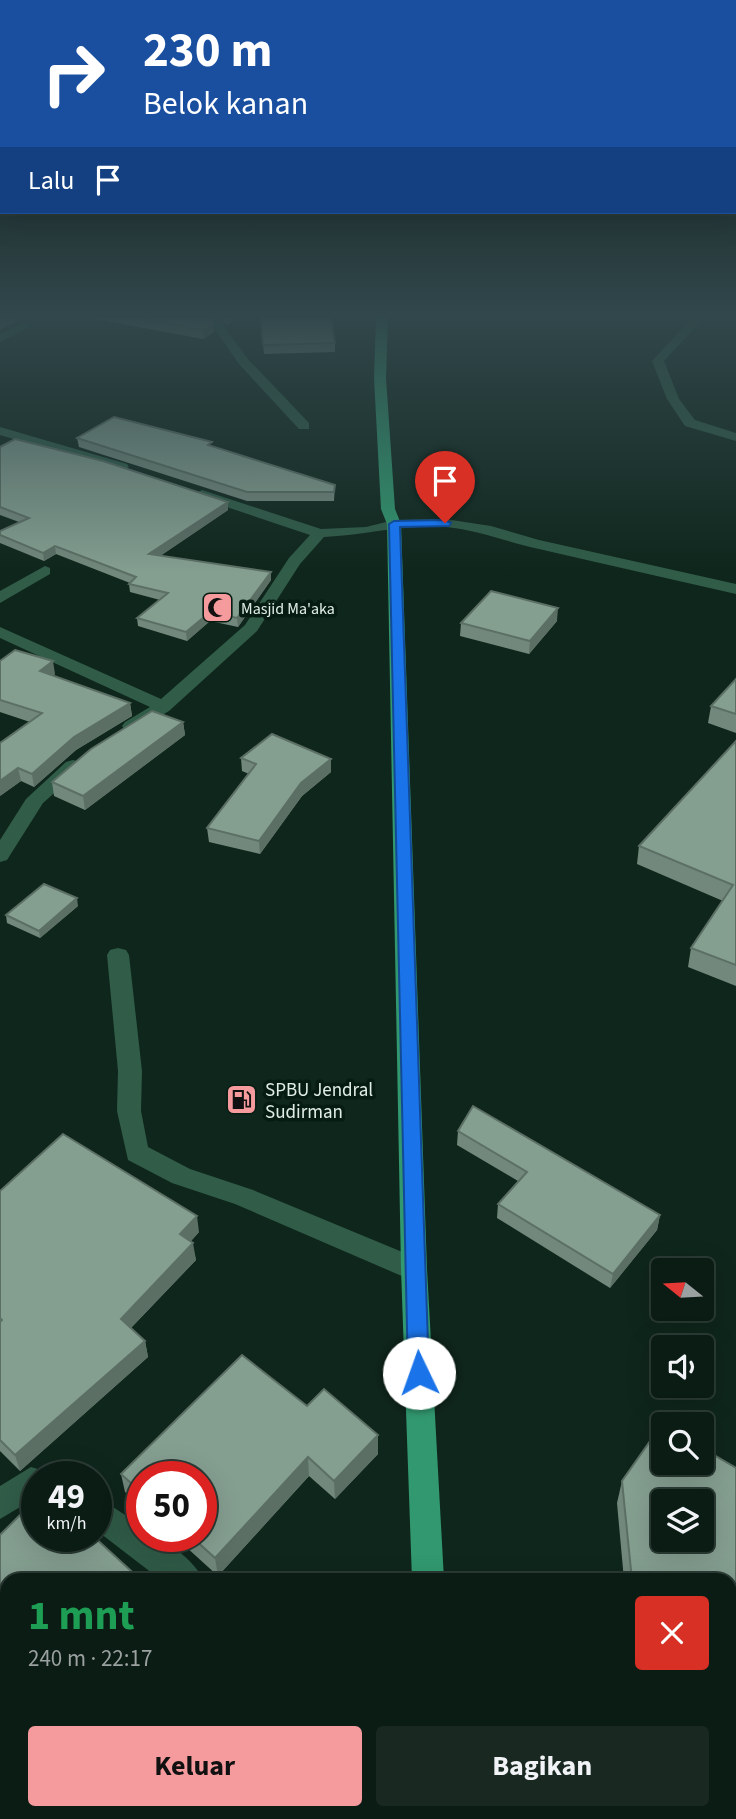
<!DOCTYPE html>
<html lang="id">
<head>
<meta charset="utf-8">
<style>
	:root { --surface:#0b1c15; --page:#192922; --text:#f1f3f6; --muted:#9aa1a0; --line:#2b3a34; --accent:#f59b9d }
	body { margin:0; font-family:"Source Sans 3",sans-serif; background:var(--page); color:var(--text); height:100vh; display:flex; flex-direction:column; font-size:26px; white-space:nowrap }
	* { box-sizing:border-box; margin:0 }
	p { font-size:23px; color:var(--muted) }
	.icon { flex:none; width:38px; height:38px; fill:none; stroke:currentColor; stroke-width:2; stroke-linecap:round; stroke-linejoin:round }
	.map { position:relative; flex:1; overflow:hidden }
	.side { position:absolute; left:0px; top:1573px; width:737px; height:247px; display:flex; flex-direction:column; background:var(--surface); border-radius:21px 21px 0 0; box-shadow:0 7px 28px #0002,0 0 0 2px var(--line) }
	.side>* { flex:none }
	.banner { position:absolute; left:0px; top:0px; width:737px; height:214px; box-shadow:0 7px 28px #0002,0 0 0 2px var(--line); background:#1a4fa0; color:#fff; overflow:hidden }
	.needle { width:46px; rotate:288deg }
	.buttons { position:absolute; left:651px; top:1258px; display:grid; gap:14px }
	.buttons a { display:grid; place-items:center; width:63px; height:63px; border-radius:7px; background:var(--surface); box-shadow:0 7px 28px #0002,0 0 0 2px var(--line); font-size:35px }
	.speed { position:absolute; left:21px; top:1461px; display:flex; gap:14px; font-size:35px; font-weight:700; text-align:center }
	.speed>* { display:grid; place-content:center; width:91px; height:91px; border-radius:50%; background:var(--surface); box-shadow:0 7px 28px #0002,0 0 0 2px var(--line); line-height:1 }
	.speed small { font-size:18px; font-weight:400 }
	.speed .limit { border:10px solid #d22; background:#fff; color:#111 }
	.pin { position:absolute; display:grid; place-items:center; width:60px; height:60px; color:#fff; margin:-72px -30px; border-radius:50% 50% 50% 0; rotate:-45deg; box-shadow:0 0 7px #0007 }
	.pin .icon { rotate:45deg }
	.me { position:absolute; width:77px; margin:-38px; rotate:357deg; stroke-linejoin:round; filter:drop-shadow(0 0 5px #0008) }
	.turn { display:flex; align-items:center; gap:24px; height:147px; padding:0 28px; font-size:32px }
	.turn .icon { width:91px; height:91px; stroke-width:2.5 }
	.turn b { display:block; font-size:49px; line-height:60px }
	.then { display:flex; align-items:center; height:66px; padding:0 28px; background:#0003; gap:14px; font-size:26px }
	.round { display:grid; place-items:center; flex:none; width:74px; height:74px; border-radius:7px; background:var(--page) }
	.head { display:flex; align-items:center; justify-content:space-between; height:119px; padding:0 28px }
	h1 { font-size:42px; font-weight:700; line-height:52px; color:#1e9e55 }
	.action { display:flex; gap:14px; margin-top:auto; padding:14px 28px }
	.action a { flex:1; height:80px; border-radius:7px; background:var(--accent); color:#111; font-size:28px; font-weight:700; line-height:80px; text-align:center }
	.action a+a { background:var(--page); color:var(--text) }
	.map>svg:first-child { display:block }
</style>
</head>
<body>
<div class="map">
<svg width="736" height="1819" viewBox="0 0 736 1819">
	<rect width="100%" height="100%" fill="#0f261c"/>
	<g fill="none" stroke-linecap="round" stroke-linejoin="round">
		<g fill="#305c48" fill-rule="evenodd">
			<polygon points="207,318 218,318 247,358 309,423 309,429 299,429 239,364"/>
			<polygon points="692,318 704,318 664,361 679,399 695,420 736,433 736,441 685,426 667,399 652,361"/>
			<polygon points="24,323 30,326 28,328 0,342 0,334"/>
			<polygon points="0,427 127,464 129,467 122,471 0,435"/>
			<path d="M202 490 321 529 366 527 394 520 445 519 491 526 539 540 736 584V594C670 579 604 564 539 549 507 542 478 530 446 527 405 524 365 535 324 537L300 564 257 631 169 711 137 730H125L122 726 125 722 150 707 0 638V627L161 699 245 625 289 558 310 535 197 497 195 494Z"/>
			<polygon points="45,566 50,568 50,574 0,603 0,591"/>
			<polygon points="73,760 80,762 82,766 80,770 43,803 7,860 0,862 0,840 26,799 66,762"/>
			<polygon points="118,948 126,950 129,955 142,1071 141,1111 148,1147 190,1169 253,1190 424,1261 427,1269 424,1277 414,1280 404,1277 235,1204 172,1183 128,1160 117,1111 118,1071 107,955 110,950"/>
			<polygon points="31,1467 48,1472 50,1477 37,1477 37,1497 0,1519 0,1486"/>
			<path d="M96 1496 142 1526V1536C163 1536 195 1560 203 1580H161L96 1530Z"/>
			<polygon points="7,1786 7,1813 21,1813 18,1819 0,1819 0,1789"/>
			<polygon points="114,1813 166,1813 168,1819 116,1819"/>
		</g>
		<g fill="#31986f" fill-rule="evenodd">
			<polygon points="376,318 388,318 386,378 395,509 401,524 427,1269 444,1580 412,1580 401,1269 387,524 381,509 374,378"/>
			<rect x="420" y="1813" width="36" height="6"/>
		</g>
	</g>
	<g fill="#72887c" fill-rule="evenodd">
		<polygon points="90,318 210,318 213,324 214,332 203,339"/>
		<polygon points="221,318 237,318 226,325"/>
		<polygon points="260,318 335,343 335,352 264,354"/>
		<polygon points="77,438 212,447 335,485 334,501 247,501 79,447"/>
		<polygon points="0,447 228,502 228,510 160,556 271,580 238,627 210,621 187,641 138,626 137,618 160,600 130,592 129,584 130,583 56,554 44,561 0,543 0,531 19,522 0,515"/>
		<polygon points="557,621 529,654 460,636 461,623"/>
		<polygon points="0,661 55,674 53,676 130,703 132,716 76,750 34,787 21,781 0,796 30,722 0,712"/>
		<polygon points="736,679 736,733 708,723 711,706"/>
		<polygon points="183,722 185,735 85,810 54,796 52,782"/>
		<polygon points="736,741 736,986 688,967 691,948 723,901 637,864 639,846"/>
		<polygon points="241,758 331,759 331,772 302,796 260,854 209,842 207,828 249,774 242,771"/>
		<polygon points="78,906 40,938 7,923 6,915"/>
		<polygon points="458,1131 660,1215 657,1230 610,1288 497,1218 498,1204 518,1181 457,1145"/>
		<polygon points="0,1191 199,1232 191,1241 196,1260 131,1328 145,1341 148,1357 20,1471 0,1451"/>
		<polygon points="307,1406 378,1454 335,1499 309,1476 218,1576 174,1536 201,1536 142,1477 142,1507 125,1492 121,1474"/>
		<path d="M662 1424 663 1425V1463H702V1448L736 1468V1819H697L696 1813H730V1580H624L617 1503 622 1481ZM663 1502H702V1540H663Z"/>
		<polygon points="202,1813 334,1813 330,1819 208,1819"/>
	</g>
	<g fill="#5c6f65">
		<polygon points="4,318 23,318 0,330 0,320"/>
		<polygon points="226,318 237,318 226,325"/>
		<polygon points="213,324 214,332 203,339 203,330"/>
		<polygon points="228,502 228,510 150,563 149,554"/>
		<polygon points="55,546 56,554 44,561 43,553"/>
		<polygon points="271,572 271,580 238,627 237,618"/>
		<polygon points="558,608 557,621 529,654 530,641"/>
		<polygon points="210,612 210,621 187,641 186,632"/>
		<polygon points="53,661 55,674 43,684 40,671"/>
		<polygon points="130,703 132,716 76,750 34,787 32,774 74,737"/>
		<polygon points="183,722 185,735 85,810 83,796"/>
		<polygon points="331,759 331,772 302,796 260,854 259,841 301,783"/>
		<polygon points="18,768 21,781 0,796 0,781"/>
		<polygon points="77,898 78,906 40,938 39,931"/>
		<polygon points="660,1215 657,1230 610,1288 613,1274"/>
		<polygon points="197,1216 199,1232 182,1251 180,1234"/>
		<polygon points="193,1243 196,1260 124,1335 121,1319"/>
		<polygon points="145,1341 148,1357 20,1471 15,1455"/>
		<polygon points="378,1435 378,1454 335,1499 334,1481"/>
		<polygon points="308,1457 309,1476 218,1576 215,1558"/>
		<polygon points="7,1649 7,1678 0,1685 0,1656"/>
		<polygon points="320,1813 334,1813 330,1819 316,1819"/>
	</g>
	<g fill="#849e90" stroke="#5c6f65" stroke-width="2" fill-rule="evenodd">
		<polygon points="138,318 210,318 213,324 203,330"/>
		<polygon points="261,318 331,318 335,343 263,345"/>
		<polygon points="114,417 212,442 208,445 335,485 334,492 247,492 77,438"/>
		<polygon points="15,439 103,461 228,502 149,554 271,572 237,618 210,612 186,632 137,618 168,593 129,584 136,577 55,546 43,553 0,535 0,531 29,518 0,507 0,447"/>
		<polygon points="491,591 558,608 530,641 461,623"/>
		<polygon points="15,650 53,661 40,671 130,703 74,737 32,774 18,768 0,781 0,743 42,713 0,700 0,661"/>
		<polygon points="736,679 736,714 711,706"/>
		<polygon points="152,711 183,722 83,796 52,782 91,749"/>
		<polygon points="272,734 331,759 301,783 259,841 207,828 256,764 241,758"/>
		<polygon points="736,741 736,965 691,948 733,885 639,846"/>
		<polygon points="44,884 77,898 39,931 6,915"/>
		<polygon points="473,1106 660,1215 613,1274 498,1204 527,1172 458,1131"/>
		<polygon points="63,1134 197,1216 180,1234 193,1243 121,1319 145,1341 15,1455 0,1440 0,1322 2,1320 0,1318 0,1191"/>
		<polygon points="242,1355 307,1406 324,1389 378,1435 334,1481 308,1457 215,1558 191,1536 201,1536 201,1477 142,1477 142,1493 121,1474"/>
		<path d="M662 1424 663 1425V1463H702V1448L736 1468V1819H709L708 1813H730V1580H632L622 1481ZM663 1502H702V1540H663Z"/>
		<polygon points="37,1498 37,1536 93,1536 141,1580 7,1580 7,1649 0,1656 0,1535"/>
		<polygon points="216,1813 320,1813 316,1819 222,1819"/>
	</g>
	<linearGradient id="sky" x2="0" y2="1"><stop stop-color="#08150f"/><stop offset="0.55" stop-color="#31474b"/><stop offset="1" stop-color="#31474b" stop-opacity="0"/></linearGradient>
	<rect width="736" height="573" fill="url(#sky)"/>
	<polygon fill="#1a73e8" stroke="#114b97" stroke-width="2" points="445,520 451,523 449,526 400,527 429,1373 426,1380 419,1383 411,1380 408,1373 389,524 394,521"/>
	<defs>
		<symbol id="mosque-square" viewBox="-11 -11 22 22"><rect x="-9" y="-9" width="18" height="18" rx="4" fill="#f59b9d" stroke="#061c12"/><path d="M3.5-4.9A6 6 0 1 0 3.5 4.9A5 5 0 1 1 3.5-4.9Z" fill="#111"/></symbol>
		<symbol id="fuel-square" viewBox="-11 -11 22 22"><rect x="-9" y="-9" width="18" height="18" rx="4" fill="#f59b9d" stroke="#061c12"/><path d="M-5.5-6h7V0h2V4h1.3V-2.5L3-4.5l.8-.8L6-3V5H2.5V1h-1V6h-7ZM-4.2-4.7v3.2H.2V-4.7Z" fill="#111"/></symbol>
	</defs>
	<g fill-rule="evenodd">
		<use href="#mosque-square" x="200" y="590" width="35" height="35"/>
		<use href="#fuel-square" x="224" y="1082" width="35" height="35"/>
	</g>
	<g text-anchor="middle" stroke-width="7" stroke-linejoin="round" paint-order="stroke">
		<g font-size="16" fill="#e1eee7" stroke="#061c12" text-anchor="start">
			<text x="241" y="614">Masjid Ma'aka</text>
		</g>
		<g font-size="19" fill="#e1eee7" stroke="#061c12" text-anchor="start">
			<text x="265" y="1096">SPBU Jendral<tspan x="265" dy="22">Sudirman</tspan></text>
		</g>
	</g>
</svg>
<div class="buttons">
<a><svg class="needle" viewBox="-14 -14 28 28"><path d="M0-13l5 13h-10z" fill="#e53935"/><path d="M0 13l5-13h-10z" fill="#9aa1a0"/></svg></a>
<a><svg class="icon" aria-label="sound" viewBox="0 0 24 24"><path d="M4 9h4l5-4v14l-5-4H4zM17 9q2 3 0 6"/></svg></a>
<a><svg class="icon" aria-label="search" viewBox="0 0 24 24"><circle cx="10" cy="10" r="6"/><path d="M15 15l6 6"/></svg></a>
<a><svg class="icon" aria-label="layers" viewBox="0 0 24 24"><path d="M12 4l9 5-9 5-9-5zM3 14l9 5 9-5"/></svg></a>
</div>
<div class="speed"><div>49<small>km/h</small></div><div class="limit">50</div></div>
<div class="pin" style="left:445px;top:523px;background:#d93025"><svg class="icon" aria-label="arrive" viewBox="0 0 24 24"><path d="M6 21V4h12l-3 4 3 4H6"/></svg></div>
<svg class="me" style="left:419px;top:1373px" viewBox="-20 -20 40 40"><circle r="19" fill="#fff"/><path d="M0-13L10 11 0 6-10 11z" fill="#1a73e8"/></svg>
<div class="banner">
<div class="turn"><svg class="icon" aria-label="right" viewBox="0 0 24 24"><path d="M7 20v-9h11M14 6l5 5-5 5"/></svg><div><b>230 m</b>Belok kanan</div></div>
<div class="then">Lalu<svg class="icon" aria-label="arrive" viewBox="0 0 24 24"><path d="M6 21V4h12l-3 4 3 4H6"/></svg></div>
</div>
<section class="side">
<div class="head"><div><h1>1 mnt</h1><p>240 m · 22:17</p></div><a class="round" style="background:#d93025;color:#fff"><svg class="icon" aria-label="close" viewBox="0 0 24 24"><path d="M6 6l12 12M18 6L6 18"/></svg></a></div>
<div class="action"><a>Keluar</a><a>Bagikan</a></div>
</section>
</div>
</body>
</html>
